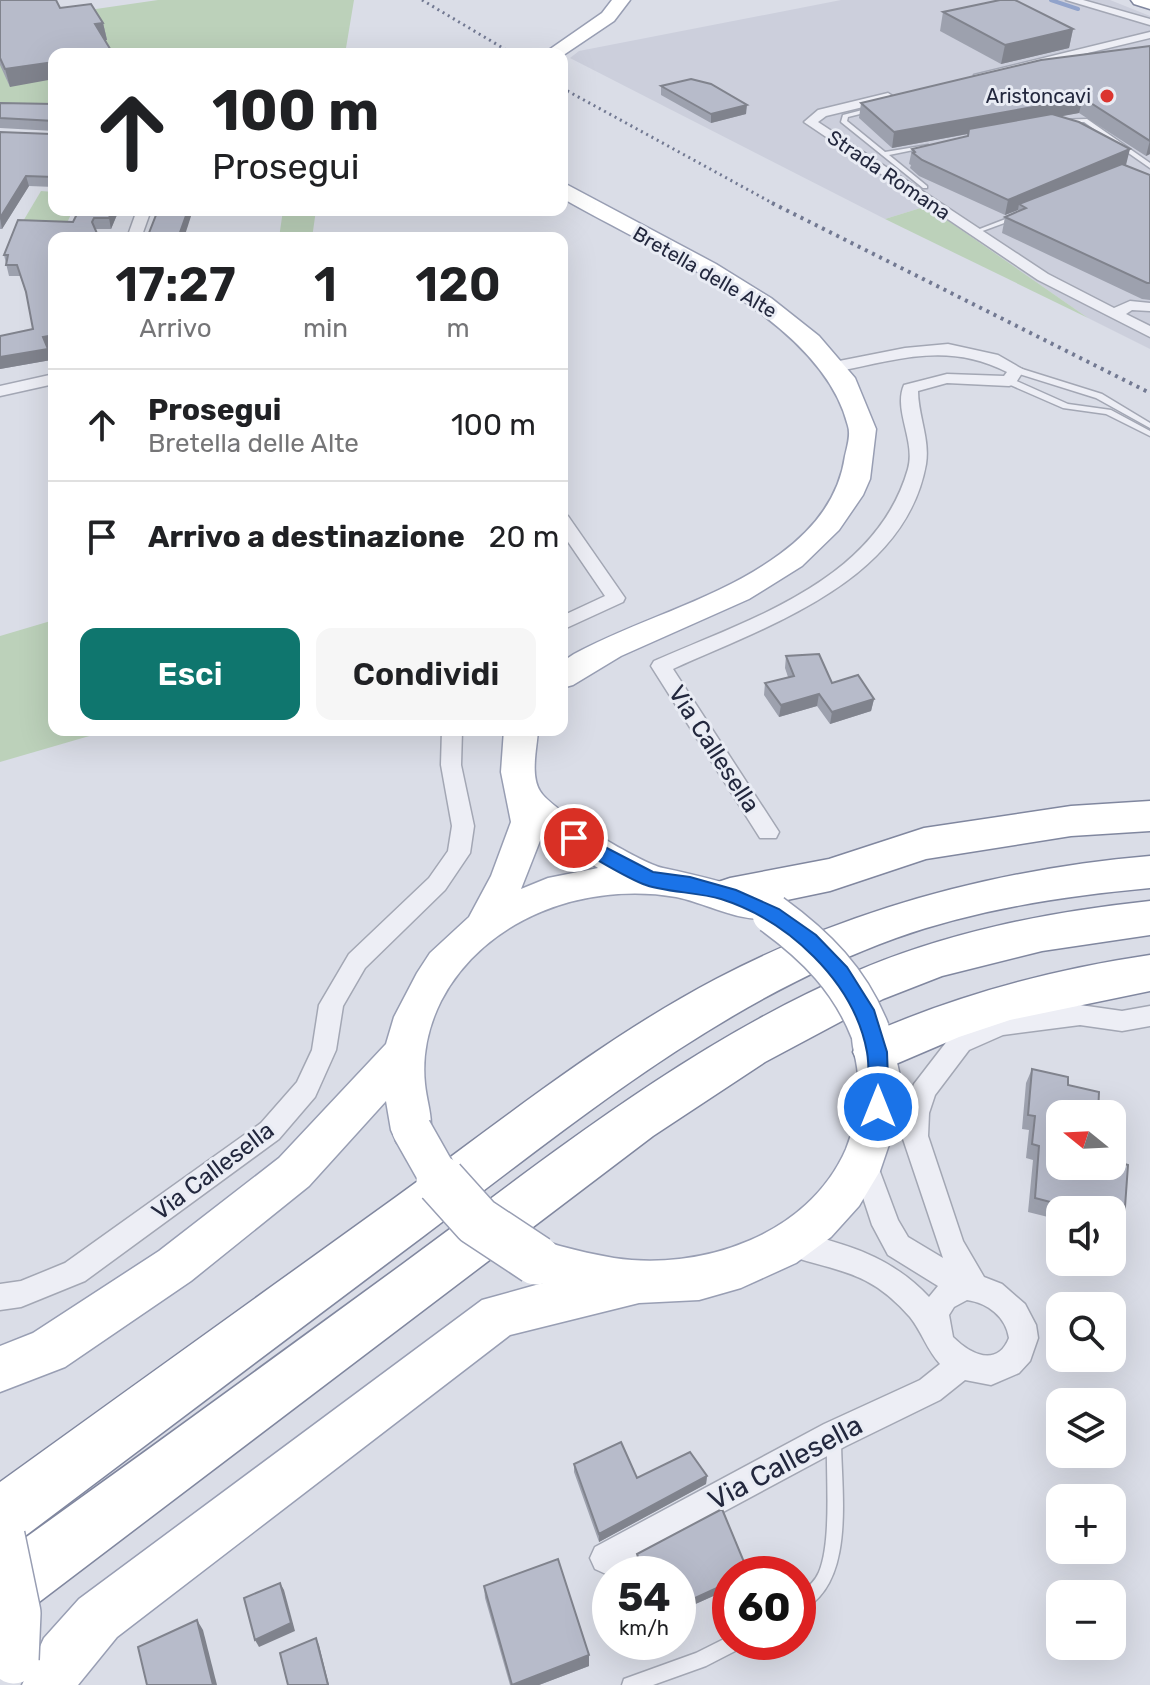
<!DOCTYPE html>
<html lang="it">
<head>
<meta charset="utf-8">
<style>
	:root { --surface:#fff; --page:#f6f6f6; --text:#202124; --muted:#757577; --line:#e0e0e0; --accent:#0f766e }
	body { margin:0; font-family:Rubik,sans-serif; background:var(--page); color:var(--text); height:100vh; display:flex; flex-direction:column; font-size:30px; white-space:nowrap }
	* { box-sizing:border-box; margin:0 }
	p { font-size:26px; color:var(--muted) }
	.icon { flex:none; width:44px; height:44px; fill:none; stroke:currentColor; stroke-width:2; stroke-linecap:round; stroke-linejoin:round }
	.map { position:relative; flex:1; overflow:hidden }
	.details { position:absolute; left:48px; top:232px; width:520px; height:504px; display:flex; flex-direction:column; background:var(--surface); border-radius:16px; box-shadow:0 8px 32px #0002 }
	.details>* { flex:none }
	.guide { position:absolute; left:48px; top:48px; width:520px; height:168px; border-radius:16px; box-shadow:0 8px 32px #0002; background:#fff; color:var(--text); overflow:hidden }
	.needle { width:52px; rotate:288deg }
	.fabs { position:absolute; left:1046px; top:1100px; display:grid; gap:16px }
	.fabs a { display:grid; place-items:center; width:80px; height:80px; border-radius:16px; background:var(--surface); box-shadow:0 8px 32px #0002; font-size:40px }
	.speed { position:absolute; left:592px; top:1556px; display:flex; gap:16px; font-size:40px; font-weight:700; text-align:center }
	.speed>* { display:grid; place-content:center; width:104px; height:104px; border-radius:50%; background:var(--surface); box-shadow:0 8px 32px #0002; line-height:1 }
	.speed small { font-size:20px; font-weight:400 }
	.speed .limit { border:12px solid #d22; background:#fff; color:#111 }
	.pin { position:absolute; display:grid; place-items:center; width:68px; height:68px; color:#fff; margin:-34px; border:4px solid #fff; border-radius:50%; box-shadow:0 2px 8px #0007 }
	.me { position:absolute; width:88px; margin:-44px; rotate:0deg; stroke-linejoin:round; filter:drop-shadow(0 0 6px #0008) }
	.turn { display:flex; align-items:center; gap:28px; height:168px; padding:0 32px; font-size:36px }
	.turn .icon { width:104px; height:104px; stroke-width:2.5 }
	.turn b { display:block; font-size:56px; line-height:68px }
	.eta { display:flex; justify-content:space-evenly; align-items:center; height:136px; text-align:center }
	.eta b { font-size:48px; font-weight:600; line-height:56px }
	.primary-button { display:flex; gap:16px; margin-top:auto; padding:16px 32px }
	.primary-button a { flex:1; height:92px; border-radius:16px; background:var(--accent); color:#fff; font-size:32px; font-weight:600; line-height:92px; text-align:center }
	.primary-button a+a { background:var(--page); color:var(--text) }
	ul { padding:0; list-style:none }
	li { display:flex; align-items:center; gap:24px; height:112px; padding:0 32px; border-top:2px solid var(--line) }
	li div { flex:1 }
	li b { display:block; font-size:30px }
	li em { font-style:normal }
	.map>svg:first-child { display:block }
</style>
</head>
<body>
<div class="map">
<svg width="1150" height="1685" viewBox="0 0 1150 1685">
	<rect width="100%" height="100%" fill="#dadde7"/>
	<polygon fill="#cccfdc" points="841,0 1110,0 1150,16 1150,349 1088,318 927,206 885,219 570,58 579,51"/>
	<g fill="#bcd1ba">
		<polygon points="158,0 354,0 345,54 54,54 54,110 0,110 0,34 89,10"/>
		<polygon points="41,191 54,192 54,210 73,210 66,225 22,223"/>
		<polygon points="927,206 1088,318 885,219"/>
		<polygon points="283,210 316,210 312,238 279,238"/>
		<polygon points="54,620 54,730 110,730 0,762 0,636"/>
	</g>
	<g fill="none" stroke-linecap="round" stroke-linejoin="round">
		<polyline stroke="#91a3cb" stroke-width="4" points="1051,0 1078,9"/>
		<defs>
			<g id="lane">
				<polygon points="874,107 876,108 876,110 848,117 847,121 885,152 928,145 928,147 889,155 927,186 927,188 923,188 841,122 843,115"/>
				<polygon points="1087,119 1150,163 1150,168 1084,122 1057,124 1054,122 1057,120"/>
				<polygon points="1016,215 1019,217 1018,218 977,233 972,232"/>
				<polygon points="1013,368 1019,368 1102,394 1150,423 1150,428 1096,398 1013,372"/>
				<polygon points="1006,379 1012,379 1068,404 1111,410 1150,431 1150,436 1106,414 1063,408 1006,383"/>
				<path d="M834 1433 839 1435 841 1440C841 1492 857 1587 798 1612V1595C806 1589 815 1582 819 1572 832 1541 826 1475 827 1440L829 1435Z"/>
				<polygon points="730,1636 730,1642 743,1642 741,1648 706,1666 653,1685 622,1685 624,1679 696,1653"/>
			</g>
			<g id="street">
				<polygon points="1066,0 1083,0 1150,19 1150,25"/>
				<polygon points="1150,32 1150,38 980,79 974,75"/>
				<polygon points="888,93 894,97 892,100 826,116 818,122 1048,274 1114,308 1130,301 1150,303 1150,311 1132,310 1126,314 1150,326 1150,337 1038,280 804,122 818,110"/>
				<polygon points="137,210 151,210 141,238 127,238"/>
				<path d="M948 344 998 355 1024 370 1015 384 1009 386 947 383 918 391C918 415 930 439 926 464 905 582 767 626 673 669L779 832 776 838H760L651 666 654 661C750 619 876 581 908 469 916 441 893 410 904 385L947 374 1004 376 1007 372C947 341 897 360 834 372L826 367 834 362 905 348Z"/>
				<polygon points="54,374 54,384 0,396 0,386"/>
				<polygon points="562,515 568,516 625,598 623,602 562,630 562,616 605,596 562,533"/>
				<polygon points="442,730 462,730 461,765 474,826 470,853 445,890 365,968 343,1006 336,1050 315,1097 279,1139 85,1281 21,1307 0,1310 0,1284 21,1281 65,1263 261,1123 297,1082 312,1050 319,1005 349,954 429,878 448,851 452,826 441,765"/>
				<path d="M1080 1005 1122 1011 1150 1006V1026L1122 1031 1080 1025 1003 1035 969 1050 935 1095 929 1113 928 1136 963 1241 984 1277 1002 1284 1025 1304 1036 1325 1038 1338 1030 1361 1019 1373 991 1385 965 1380 940 1400 846 1446 617 1569 606 1574 595 1569 590 1558 595 1547 824 1424 920 1380 940 1364C927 1350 922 1332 910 1317 866 1267 836 1273 779 1252L775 1243 779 1234 789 1230C843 1243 890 1255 929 1297L938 1286 888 1255 872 1225 851 1161 855 1153 864 1149 873 1153 898 1220 908 1237 943 1258 902 1136 903 1113 914 1084 951 1036 999 1016ZM967 1300C988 1303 1006 1317 1009 1338 997 1368 970 1354 953 1337L949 1315 954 1307Z"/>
			</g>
			<g id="primary">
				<polygon points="612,0 630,0 614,21 562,56 543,54 602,13"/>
				<path d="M562 182 716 264 771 298 819 336 855 378 876 429 870 479 863 495 839 530 802 566 749 599 621 656 573 685 562 688V662L574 654C641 618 718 600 780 554 814 529 839 498 845 456 847 447 851 435 848 426 822 318 651 250 562 198Z"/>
				<path d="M504 730H538C537 748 530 775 540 791 550 809 642 864 663 868 700 876 734 884 769 897L775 907 769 917C746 925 703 902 676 897 586 882 485 917 441 1001 428 1027 422 1056 425 1084 427 1105 436 1124 427 1143L412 1148 397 1143 391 1130 386 1101 309 1186 191 1281 65 1367 0 1392V1346L33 1333 159 1251 279 1158 386 1044 394 1017 417 973 430 953 469 917 491 876 511 822 501 772ZM543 833 598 868 548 878 521 889Z"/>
				<path d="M870 1014 884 1019 890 1031 900 1076 898 1118 880 1171 859 1206 831 1237 796 1263 741 1288 699 1300 639 1303 510 1335 117 1637 78 1685H22L44 1638 79 1599 482 1300 543 1283 520 1275 513 1260 520 1245C525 1243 532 1239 537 1239 544 1240 553 1244 560 1246 578 1251 596 1255 614 1258 701 1271 808 1236 846 1149 855 1127 859 1102 858 1078 858 1057 846 1039 856 1019Z"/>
			</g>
			<g id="highway">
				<polygon points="1131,0 1150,0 1150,9 1134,4"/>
				<polygon points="1150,801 1150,831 1071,836 926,859 830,891 730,912 715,907 708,895 715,883 730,878 829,859 924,828 1071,806"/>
				<path d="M1150 856V888C1064 896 978 909 896 938 719 1002 574 1123 425 1235 290 1336 156 1438 21 1539L0 1548V1482C132 1387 264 1292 396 1197 500 1122 602 1039 716 979 852 908 998 869 1150 856Z"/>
				<path d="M1150 901V935L1042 951 942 976 883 999 765 1062 653 1136 126 1536 22 1615 0 1624V1556C135 1459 270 1361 404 1263 547 1158 686 1045 850 974 945 932 1048 912 1150 901Z"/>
				<path d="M1150 955V991L1010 1020 959 1037 877 1072 860 1066 853 1052 860 1038C953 996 1049 970 1150 955Z"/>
			</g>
		</defs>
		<use href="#lane" stroke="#a3a7b4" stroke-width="3"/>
		<use href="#street" stroke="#a3a7b4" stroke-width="3"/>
		<use href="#primary" stroke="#989eb3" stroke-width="3"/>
		<use href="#highway" stroke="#80879f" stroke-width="3"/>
		<use href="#lane" fill="#edeef5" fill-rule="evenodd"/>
		<use href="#street" fill="#edeef5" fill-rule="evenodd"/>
		<use href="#primary" fill="#fff" fill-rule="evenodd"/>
		<use href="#highway" fill="#fff" fill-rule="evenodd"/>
		<g stroke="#727992" stroke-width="3" stroke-dasharray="2 4" stroke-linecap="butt">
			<polyline points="422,0 513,54"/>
			<polyline points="562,88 776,205"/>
		</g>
		<polyline stroke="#727992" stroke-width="4" stroke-dasharray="3 5" stroke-linecap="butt" points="772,203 1150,393"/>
		<defs>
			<g id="primary-bridge-far1">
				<path d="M772 914C816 946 850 980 870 1031"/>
				<polyline points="412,1130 442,1183"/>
			</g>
			<g id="primary-bridge">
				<polyline points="441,1181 477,1221 536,1260"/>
				<polyline points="0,1536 16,1613 14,1659"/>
			</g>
		</defs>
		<use href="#primary-bridge-far1" stroke="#989eb3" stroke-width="42" stroke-linecap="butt"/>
		<use href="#primary-bridge" stroke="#989eb3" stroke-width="52" stroke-linecap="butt"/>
		<use href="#primary-bridge-far1" stroke="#fff" stroke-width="39"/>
		<use href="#primary-bridge" stroke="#fff" stroke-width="49"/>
	</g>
	<g fill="#9da1ae">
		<polygon points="0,0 60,8 103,23 107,40 105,40 112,54 54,54 10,87 0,65"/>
		<polygon points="943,12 1073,29 1069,48 1001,64 940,31"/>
		<polygon points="1150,46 1150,154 1146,156 1079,113 1061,116 1125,165 1150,175 1150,300 1142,299 1002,233 1005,217 1018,211 1018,210 1005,215 919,176 910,168 911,165 909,164 912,149 968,136 968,134 892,148 859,118 861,103"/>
		<polygon points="661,86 746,114 711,123 661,95"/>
		<polygon points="0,103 54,104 54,131 0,128"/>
		<polygon points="54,131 54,187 29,186 2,229 0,229 0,132 51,134"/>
		<polygon points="119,210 111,229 97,229 54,238 47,348 51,360 0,369 0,336 33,329 27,296 20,276 9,276 4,255 73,222"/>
		<polygon points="786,656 832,683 874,699 871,711 830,724 817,706 779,717 764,695 765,683 788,677 785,668"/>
		<polygon points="1032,1069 1124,1221 1116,1234 1112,1233 1112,1210 1060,1210 1060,1220 1028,1212 1033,1160 1026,1158 1029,1130 1022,1129 1026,1083"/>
		<polygon points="574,1464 637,1478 707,1476 706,1484 599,1542 574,1472"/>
		<polygon points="637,1554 730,1574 730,1592 729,1589 691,1606 678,1574 641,1574 636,1562"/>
		<polygon points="484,1586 589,1655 589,1666 539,1685 510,1685 485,1598"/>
	</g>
	<g fill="#80838d">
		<polygon points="103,23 107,40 99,41 95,24"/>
		<polygon points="1073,29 1069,48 1001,64 1005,45"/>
		<polygon points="54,62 54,79 10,87 5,69"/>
		<polygon points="1083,98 1079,113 892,148 894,132"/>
		<polygon points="747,105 746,114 711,123 711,114"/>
		<polygon points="1150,140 1150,154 1146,156"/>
		<polygon points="1130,149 1126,165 1019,204 1018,210 1005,215 1008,200"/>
		<polygon points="26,176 29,186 2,229 0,218"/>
		<polygon points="112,210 119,210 111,229 109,218"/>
		<polygon points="188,210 193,210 184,238 178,238"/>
		<polygon points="54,335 54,347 46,348 43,337"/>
		<polygon points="48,349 51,360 0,369 0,357"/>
		<polygon points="819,694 817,706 779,717 781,705"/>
		<polygon points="874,699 871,711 830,724 832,712"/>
		<polygon points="707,1476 706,1484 599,1542 599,1534"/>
		<polygon points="683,1578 682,1585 678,1587 678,1580"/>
		<polygon points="730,1582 729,1589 691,1606 693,1599"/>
		<polygon points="280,1583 284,1590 295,1631 259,1647 255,1640"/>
		<polygon points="197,1620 203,1630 217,1685 213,1685"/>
		<polygon points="316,1638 319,1645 329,1685 328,1685"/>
		<polygon points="589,1655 589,1666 539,1685 513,1685"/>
	</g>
	<g fill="#b7bbca" stroke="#80838d" stroke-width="2">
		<polygon points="0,0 56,0 60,8 91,4 103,23 95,24 112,52 101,54 54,54 54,62 5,69 0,58"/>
		<polygon points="1000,0 1015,0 1073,29 1005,45 943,12"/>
		<polygon points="1150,46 1150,141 1083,98 894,132 861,103 1041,60"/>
		<polygon points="691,79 711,84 747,105 711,114 661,86"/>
		<polygon points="0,103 54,104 54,125 54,121 0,118"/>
		<polygon points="1052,114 1079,122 1130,149 1008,200 922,160 913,153 915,152 912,149 968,136 969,129"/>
		<polygon points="54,131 54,177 26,176 0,218 0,132 51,134"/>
		<polygon points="1122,164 1150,175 1150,283 1147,283 1005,217 1026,208 1019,204"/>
		<polygon points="79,210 112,210 109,218 94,218 92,222 99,238 54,238 54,335 43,337 48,349 0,357 0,336 33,329 26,292 17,265 6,265 8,255 4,255 18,220 73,222"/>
		<polygon points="158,210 188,210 178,238 147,238"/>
		<polygon points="819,654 832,683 858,675 874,699 832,712 819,694 781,705 765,683 794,676 786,656"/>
		<polygon points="1032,1069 1068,1077 1068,1085 1099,1092 1098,1114 1060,1114 1060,1166 1112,1166 1112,1160 1128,1165 1124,1221 1112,1218 1112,1210 1081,1210 1035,1198 1039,1146 1032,1144 1035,1116 1028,1115"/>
		<polygon points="621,1442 637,1478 690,1452 707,1476 599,1534 574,1464"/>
		<polygon points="722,1509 749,1574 730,1574 730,1582 693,1599 683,1578 678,1580 678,1574 645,1574 637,1554"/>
		<polygon points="558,1559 589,1655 512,1685 484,1586"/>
		<polygon points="280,1583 291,1623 255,1640 244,1598"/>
		<polygon points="197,1620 213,1685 147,1685 138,1647"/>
		<polygon points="316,1638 328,1685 288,1685 280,1653"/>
	</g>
	<path fill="#1a73e8" stroke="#114b97" stroke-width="2" d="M574 831 653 872 690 877 736 890 779 909 816 935 847 967 874 1010 887 1052 889 1107 886 1113 878 1116 871 1113 868 1107C868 1089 870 1069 867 1052 854 981 787 920 721 899 697 892 662 892 643 884 617 873 592 856 568 843L565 838 568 833Z"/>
	<circle fill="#db3530" stroke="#e9ecf4" stroke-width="3" cx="1107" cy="96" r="8"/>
	<g text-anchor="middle" stroke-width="6" stroke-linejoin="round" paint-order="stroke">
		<g font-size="20" fill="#23283e" stroke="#e9ecf4" text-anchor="end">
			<text x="1091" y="103">Aristoncavi</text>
		</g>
		<g font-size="20" fill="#23283e" stroke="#e9ecf4">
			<text transform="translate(889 175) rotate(34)" y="7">Strada Romana</text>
			<text transform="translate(705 272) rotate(30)" y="7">Bretella delle Alte</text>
		</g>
		<g font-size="24" fill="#23283e" stroke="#e9ecf4">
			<text transform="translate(714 749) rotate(57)" y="8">Via Callesella</text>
			<text transform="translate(213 1171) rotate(-37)" y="8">Via Callesella</text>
		</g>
		<g font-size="28" fill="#23283e" stroke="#e9ecf4">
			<text transform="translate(785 1462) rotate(-28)" y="10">Via Callesella</text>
		</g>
	</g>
</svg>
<div class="fabs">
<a><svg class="needle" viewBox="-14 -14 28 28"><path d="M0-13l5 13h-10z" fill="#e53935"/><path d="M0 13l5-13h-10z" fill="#757577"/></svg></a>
<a><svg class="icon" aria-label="sound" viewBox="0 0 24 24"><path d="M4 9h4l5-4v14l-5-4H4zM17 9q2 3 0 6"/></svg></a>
<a><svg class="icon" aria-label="search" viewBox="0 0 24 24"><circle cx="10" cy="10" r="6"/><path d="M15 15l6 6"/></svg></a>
<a><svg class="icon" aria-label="layers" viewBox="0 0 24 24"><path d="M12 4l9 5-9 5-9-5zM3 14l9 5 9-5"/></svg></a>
<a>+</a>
<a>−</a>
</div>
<div class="speed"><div>54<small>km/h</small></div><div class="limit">60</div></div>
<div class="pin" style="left:574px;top:838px;background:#d93025"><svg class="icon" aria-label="arrive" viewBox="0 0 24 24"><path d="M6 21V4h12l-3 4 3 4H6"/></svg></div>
<svg class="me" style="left:878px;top:1107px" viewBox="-20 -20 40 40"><circle r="17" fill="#1a73e8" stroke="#fff" stroke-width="3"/><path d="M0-11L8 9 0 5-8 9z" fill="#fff"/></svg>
<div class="guide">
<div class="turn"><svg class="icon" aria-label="ahead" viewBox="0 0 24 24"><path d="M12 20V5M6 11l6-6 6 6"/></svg><div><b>100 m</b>Prosegui</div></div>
</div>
<section class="details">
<div class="eta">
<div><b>17:27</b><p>Arrivo</p></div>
<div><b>1</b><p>min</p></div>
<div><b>120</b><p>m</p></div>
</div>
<ul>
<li><svg class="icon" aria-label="ahead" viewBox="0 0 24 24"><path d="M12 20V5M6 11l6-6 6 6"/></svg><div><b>Prosegui</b><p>Bretella delle Alte</p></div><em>100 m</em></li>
<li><svg class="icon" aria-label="arrive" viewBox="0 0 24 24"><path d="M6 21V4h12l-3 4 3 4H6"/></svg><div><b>Arrivo a destinazione</b></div><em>20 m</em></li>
</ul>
<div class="primary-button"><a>Esci</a><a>Condividi</a></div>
</section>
</div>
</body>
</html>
